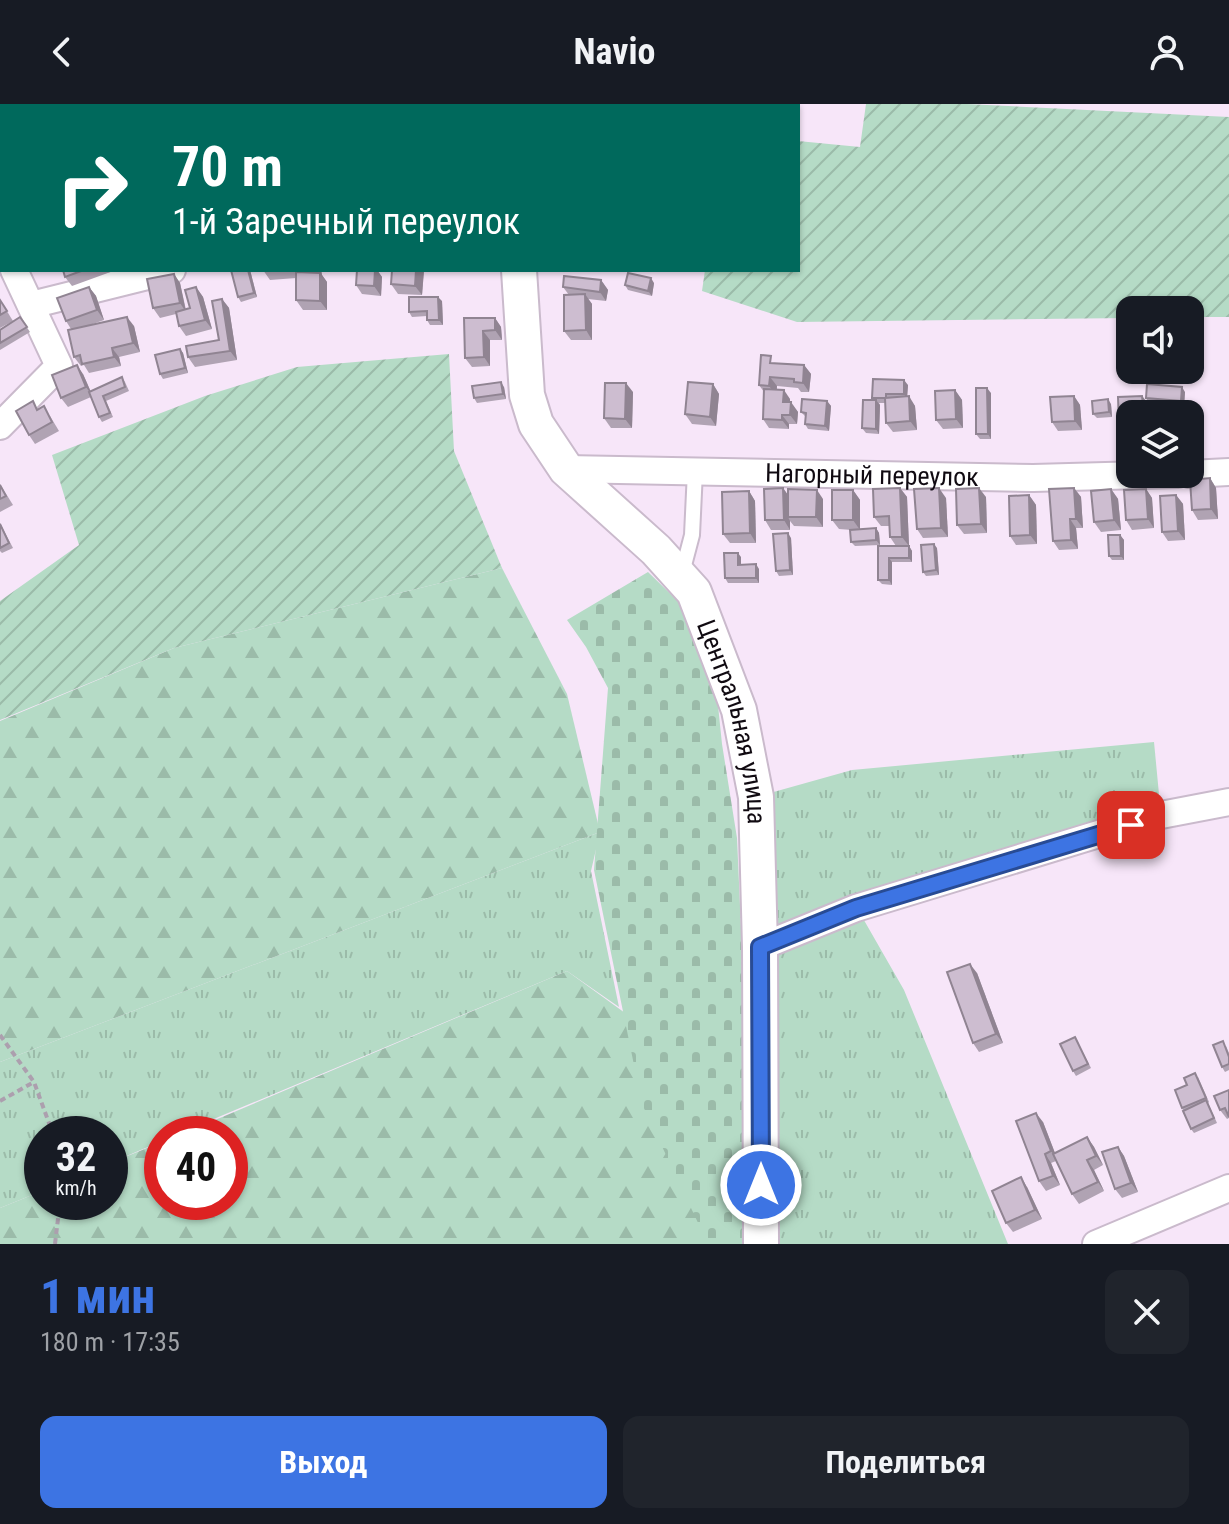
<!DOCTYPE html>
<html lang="ru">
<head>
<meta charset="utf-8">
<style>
	:root { --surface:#171b24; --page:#20242c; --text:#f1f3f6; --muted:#9ea1a6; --accent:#3d74e3 }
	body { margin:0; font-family:"Roboto Condensed",sans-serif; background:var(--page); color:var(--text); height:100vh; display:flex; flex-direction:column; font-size:30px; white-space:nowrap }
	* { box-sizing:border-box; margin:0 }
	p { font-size:26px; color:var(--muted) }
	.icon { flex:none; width:44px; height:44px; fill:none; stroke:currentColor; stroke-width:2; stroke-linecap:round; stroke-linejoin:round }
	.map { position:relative; height:1140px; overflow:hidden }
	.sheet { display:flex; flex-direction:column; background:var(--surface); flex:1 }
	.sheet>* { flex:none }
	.hud { position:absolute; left:0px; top:0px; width:800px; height:168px; box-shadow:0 2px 6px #0004; background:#00695c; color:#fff; overflow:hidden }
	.fabs { position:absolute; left:1116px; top:192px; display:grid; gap:16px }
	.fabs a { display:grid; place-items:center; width:88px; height:88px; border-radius:16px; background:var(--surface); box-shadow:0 2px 6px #0004; font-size:40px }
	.speed { position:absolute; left:24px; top:1012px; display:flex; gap:16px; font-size:40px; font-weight:700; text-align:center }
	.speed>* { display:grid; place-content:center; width:104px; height:104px; border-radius:50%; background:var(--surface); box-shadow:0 2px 6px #0004; line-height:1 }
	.speed small { font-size:20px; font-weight:400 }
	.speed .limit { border:12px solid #d22; background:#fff; color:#111 }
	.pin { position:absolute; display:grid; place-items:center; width:68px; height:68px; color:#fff; margin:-34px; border-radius:16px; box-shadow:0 4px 12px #0006 }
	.me { position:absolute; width:88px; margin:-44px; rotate:0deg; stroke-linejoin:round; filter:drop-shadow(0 0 6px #0008) }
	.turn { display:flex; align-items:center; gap:28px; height:168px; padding:0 40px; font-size:36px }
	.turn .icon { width:104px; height:104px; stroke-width:2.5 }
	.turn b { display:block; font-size:56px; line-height:68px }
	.round { display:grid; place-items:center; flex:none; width:84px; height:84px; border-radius:16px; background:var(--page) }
	.head { display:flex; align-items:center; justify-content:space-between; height:136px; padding:0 40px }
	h1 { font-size:48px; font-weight:700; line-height:60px; color:var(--accent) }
	.primary-button { display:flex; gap:16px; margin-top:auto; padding:16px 40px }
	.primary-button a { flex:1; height:92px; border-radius:16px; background:var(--accent); color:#fff; font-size:32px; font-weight:700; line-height:92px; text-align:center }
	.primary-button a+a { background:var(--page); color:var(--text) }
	header { display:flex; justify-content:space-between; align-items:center; height:104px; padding:0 40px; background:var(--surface); font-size:36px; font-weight:700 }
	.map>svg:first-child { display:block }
</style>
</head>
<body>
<header><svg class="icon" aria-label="back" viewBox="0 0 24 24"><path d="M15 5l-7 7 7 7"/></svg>Navio<svg class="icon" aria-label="person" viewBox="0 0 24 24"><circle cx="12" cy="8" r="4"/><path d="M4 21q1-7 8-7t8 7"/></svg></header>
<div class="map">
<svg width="1229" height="1140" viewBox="0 0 1229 1140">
	<defs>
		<pattern id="grass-tufts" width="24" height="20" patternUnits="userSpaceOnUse" patternTransform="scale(2)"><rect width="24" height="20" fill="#b5dbc6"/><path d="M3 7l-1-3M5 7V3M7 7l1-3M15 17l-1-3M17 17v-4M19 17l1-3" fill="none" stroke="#9bbba9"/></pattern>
		<pattern id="forest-firs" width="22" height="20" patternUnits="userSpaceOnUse" patternTransform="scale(2)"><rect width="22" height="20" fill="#b5dbc6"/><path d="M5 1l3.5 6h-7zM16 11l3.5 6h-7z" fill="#9bbba9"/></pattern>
		<pattern id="cemetery-stones" width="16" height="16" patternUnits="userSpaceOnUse" patternTransform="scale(2)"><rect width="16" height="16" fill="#b5dbc6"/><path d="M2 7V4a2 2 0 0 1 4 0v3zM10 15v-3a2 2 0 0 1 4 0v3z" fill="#9bbba9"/></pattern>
		<pattern id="garden-furrows" width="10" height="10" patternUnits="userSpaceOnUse" patternTransform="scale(2)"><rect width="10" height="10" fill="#b5dbc6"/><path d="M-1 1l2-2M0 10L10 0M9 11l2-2" fill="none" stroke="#9bbba9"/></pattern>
	</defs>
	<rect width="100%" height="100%" fill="#f7e6f9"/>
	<g fill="url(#grass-tufts)">
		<polygon points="1154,638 1161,711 857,804 904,886 1008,1140 761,1140 756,693 852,666"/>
		<polygon points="600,728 591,767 619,903 567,867 178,1030 162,1030 162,1037 110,1059 110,1030 42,1030 42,1087 0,1104 0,958"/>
	</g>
	<g fill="url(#forest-firs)">
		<polygon points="502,464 567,590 600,728 0,958 0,617 174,544"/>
		<polygon points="567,867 661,935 727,1140 0,1140 0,1104 42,1087 42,1098 110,1098 110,1059 162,1038 162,1098 230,1098 230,1030 182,1030"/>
	</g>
	<polygon fill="url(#cemetery-stones)" points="648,468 684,503 716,582 722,640 737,734 746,936 745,1140 708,1140 642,1000 594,766 608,584 586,543 567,516"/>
	<g fill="url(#garden-furrows)">
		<polygon points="866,0 967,0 1229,13 1229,213 1190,213 1190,206 1130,206 1130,214 797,218 702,187 705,166 798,166 798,37 860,43"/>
		<polygon points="449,250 454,347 502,464 174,544 0,616 0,497 79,441 52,351 205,292 297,263"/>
	</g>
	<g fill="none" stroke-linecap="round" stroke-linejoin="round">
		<defs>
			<polyline id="service" points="682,469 692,431 695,367"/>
			<g id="minor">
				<polyline points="0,138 2,142"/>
				<polyline points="31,201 172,166"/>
				<polyline points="0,322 59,262 14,166"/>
				<path id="s1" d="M566 365 1033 374 1178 370"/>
				<polyline points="1190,370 1229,368"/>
				<polyline points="760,843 856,804 1161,711 1229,698"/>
				<polyline points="1096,1140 1229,1084"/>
			</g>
			<g id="tertiary">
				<polyline points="541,2 542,0"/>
				<path id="s2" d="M519 166 527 291 536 320 566 365 656 446 694 488 739 606 756 693 760 843 761 1140"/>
			</g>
		</defs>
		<use href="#service" stroke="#cabacc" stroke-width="18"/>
		<use href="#minor" stroke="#cabacc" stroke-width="30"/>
		<use href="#tertiary" stroke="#cabacc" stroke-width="38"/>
		<g stroke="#ac9fae" stroke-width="4" stroke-dasharray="6 4" stroke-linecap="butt">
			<polyline points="0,931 34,978 53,1030"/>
			<polyline points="0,997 34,978"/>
			<polyline points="55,1140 60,1098"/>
		</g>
		<use href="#service" stroke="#fff" stroke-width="14"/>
		<use href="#minor" stroke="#fff" stroke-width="26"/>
		<use href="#tertiary" stroke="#fff" stroke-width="34"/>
	</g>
	<g fill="#b0a3b3">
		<polygon points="63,166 116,166 72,182 65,173"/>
		<polygon points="231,166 250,166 257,193 241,198 238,193"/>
		<polygon points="263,166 296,166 296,172 299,169 299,166 321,166 322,171 327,178 327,206 303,206 296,196 296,174 270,176"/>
		<polygon points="357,166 377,166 382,173 381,192 362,190 356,181"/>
		<polygon points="392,166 424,166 422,191 398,190 391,180"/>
		<polygon points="174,170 180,179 186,206 190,204 196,183 203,193 212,225 186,232 179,222 176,210 160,214 153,204"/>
		<polygon points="601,176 608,186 606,197 588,195 592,200 592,236 571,236 564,227 569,191 563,183"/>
		<polygon points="654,179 652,192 628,186 625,181"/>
		<polygon points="89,183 96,192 104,216 87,222 134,222 140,248 119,253 121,262 89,269 84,261 81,262 74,253 71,225 66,217"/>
		<polygon points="222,195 229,204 237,256 195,263 188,253 219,236"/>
		<polygon points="0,196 13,217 0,224"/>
		<polygon points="442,197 443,221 430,221 427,216 427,212 412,213 409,208"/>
		<polygon points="20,213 30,228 0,246 0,226"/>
		<polygon points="464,214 495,214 501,223 502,236 490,236 490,262 472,263 465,254"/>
		<polygon points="180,245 183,249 188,269 163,275 160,270"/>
		<polygon points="776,259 804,261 811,270 809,288 801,288 798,284 777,282 777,286 790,295 790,298 798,308 797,320 789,320 789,325 769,324 763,315 764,288 759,281"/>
		<polygon points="83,270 91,288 122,273 125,278 129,287 106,297 113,313 102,318 99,313 91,293 68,303 61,294"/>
		<polygon points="713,280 719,290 716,322 692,320 685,310"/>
		<polygon points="908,281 907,292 915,302 917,326 893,328 886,319 885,299 879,299 880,301 879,330 866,329 862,324 874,296 872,294"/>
		<polygon points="504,283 506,295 477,299 474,294"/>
		<polygon points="955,286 962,296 963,324 943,325 936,316"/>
		<polygon points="633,288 632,324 611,324 604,314"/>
		<polygon points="1185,288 1184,302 1149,299 1146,294"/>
		<polygon points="991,289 991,335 980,335 976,330"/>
		<polygon points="1074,292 1080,301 1082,326 1058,327 1052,318"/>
		<polygon points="1142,292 1149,301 1130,310 1130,330 1126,330 1119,321"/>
		<polygon points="827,297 831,302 829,327 808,325 805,320 806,313 801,308"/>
		<polygon points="1111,300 1112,313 1097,314 1093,310"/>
		<polygon points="1190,310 1201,314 1201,329 1190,329"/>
		<polygon points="50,312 59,327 35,340 29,331"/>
		<polygon points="1210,374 1216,384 1218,415 1198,416 1192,406"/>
		<polygon points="0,380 13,401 0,408"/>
		<polygon points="783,384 788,391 823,395 823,423 794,422 790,417 790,426 771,426 765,416"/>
		<polygon points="900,384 907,393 909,442 912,447 912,458 892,458 892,481 882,480 878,476 878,442 896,442 890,433 889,422 881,422 874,413"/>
		<polygon points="1074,384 1081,393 1083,424 1076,424 1078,445 1059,446 1053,437"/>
		<polygon points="1111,385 1118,395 1121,426 1101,428 1094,418"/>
		<polygon points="1146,385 1152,394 1154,424 1132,426 1126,416"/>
		<polygon points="853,386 860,396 860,425 876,424 879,429 880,441 855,442 851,438 852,426 839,425 832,416"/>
		<polygon points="749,387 755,397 756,439 730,439 723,430"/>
		<polygon points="1029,391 1036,401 1037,440 1016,441 1010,432"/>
		<polygon points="1176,391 1183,400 1185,436 1168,437 1162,428"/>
		<polygon points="986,393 987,429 964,430 957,421"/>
		<polygon points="946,394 948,433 923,434 917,425"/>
		<polygon points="0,419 13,444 2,449 0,447"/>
		<polygon points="1120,431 1124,436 1124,456 1112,456 1109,452"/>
		<polygon points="791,434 793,471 779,472 776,467"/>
		<polygon points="937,444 939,471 926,472 923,468"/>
		<polygon points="741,453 741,461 759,465 759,479 728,479 725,474"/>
		<polygon points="977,869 1003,939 979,948 973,939"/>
		<polygon points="1075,933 1091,964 1076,972 1073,967"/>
		<polygon points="1226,942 1229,949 1229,966 1225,968 1222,963"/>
		<polygon points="1198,973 1209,998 1208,999 1217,1019 1194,1029 1191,1025 1182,1004 1187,981"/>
		<polygon points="1229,986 1229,1014 1227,1015 1220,1006"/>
		<polygon points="1043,1018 1055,1049 1087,1033 1094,1043 1103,1061 1094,1066 1104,1087 1079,1100 1072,1090 1056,1057 1051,1059 1060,1081 1046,1087 1039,1077"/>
		<polygon points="1118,1043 1124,1052 1138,1088 1122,1094 1115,1085"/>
		<polygon points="1027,1083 1042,1115 1013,1128 1006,1119"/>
	</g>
	<g fill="#908492">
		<polygon points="248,166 250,166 257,193 254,189"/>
		<polygon points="318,166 321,166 322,171 327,178 327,206 320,197 320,170"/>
		<polygon points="371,166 377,166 382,173 381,192 374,182"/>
		<polygon points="416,166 424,166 422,191 415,182"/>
		<polygon points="174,170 180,179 186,208 180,199"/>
		<polygon points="651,174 654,179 652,192 648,187"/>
		<polygon points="601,176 608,186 606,197 600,188"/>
		<polygon points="89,183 96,192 104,216 97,206"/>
		<polygon points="196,183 203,193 212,225 205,216"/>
		<polygon points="585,190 592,200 592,236 586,226"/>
		<polygon points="438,193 442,197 443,221 439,216"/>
		<polygon points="222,195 229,204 237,256 230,247"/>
		<polygon points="127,213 134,222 140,248 133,239"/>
		<polygon points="495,214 501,223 502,236 495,226"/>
		<polygon points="483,227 490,236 490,262 484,253"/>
		<polygon points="112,244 119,253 121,262 114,253"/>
		<polygon points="180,245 183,249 188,269 185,264"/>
		<polygon points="77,261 83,270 93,293 86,283"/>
		<polygon points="804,261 811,270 809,288 803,279"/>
		<polygon points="770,273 777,282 776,291 769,282"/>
		<polygon points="904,276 908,281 907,295 904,290"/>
		<polygon points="501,278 504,283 506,295 503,290"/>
		<polygon points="626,279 633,288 632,324 625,315"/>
		<polygon points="713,280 719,290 716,322 710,313"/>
		<polygon points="1182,283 1185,288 1184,302 1181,297"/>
		<polygon points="987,284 991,289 991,335 988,330"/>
		<polygon points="784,286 790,295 790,308 783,298"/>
		<polygon points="955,286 962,296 963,324 956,315"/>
		<polygon points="909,292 915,302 917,326 910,317"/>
		<polygon points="1074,292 1080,301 1082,326 1075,317"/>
		<polygon points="1142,292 1149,301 1150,310 1144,310"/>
		<polygon points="1108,295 1111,300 1112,313 1109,308"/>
		<polygon points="876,296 880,301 879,330 876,325"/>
		<polygon points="827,297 831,302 829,327 825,322"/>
		<polygon points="791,298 798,308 797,320 790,311"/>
		<polygon points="1198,310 1201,314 1201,329 1198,324"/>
		<polygon points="782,311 789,320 789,325 782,316"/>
		<polygon points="1210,374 1216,384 1218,415 1211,405"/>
		<polygon points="783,384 790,394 788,413 790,417 790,426 784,416"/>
		<polygon points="900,384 907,393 909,442 902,433"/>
		<polygon points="939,384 946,394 948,433 941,424"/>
		<polygon points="979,384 986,393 987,429 981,420"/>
		<polygon points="1074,384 1081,393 1083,424 1076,415"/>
		<polygon points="1111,385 1118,395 1121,426 1114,416"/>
		<polygon points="1146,385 1152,394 1154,424 1148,415"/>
		<polygon points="817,386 823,395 823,423 816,413"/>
		<polygon points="853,386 860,396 860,426 853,416"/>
		<polygon points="749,387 755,397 756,439 750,429"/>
		<polygon points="1029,391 1036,401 1037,440 1030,431"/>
		<polygon points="1176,391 1183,400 1185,436 1178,427"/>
		<polygon points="1070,415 1076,424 1078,445 1071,436"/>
		<polygon points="876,424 879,429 880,441 876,436"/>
		<polygon points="788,429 791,434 793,471 790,466"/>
		<polygon points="1120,431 1124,436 1124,456 1121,452"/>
		<polygon points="934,440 937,444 939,471 936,466"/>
		<polygon points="909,442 912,447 912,458 909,454"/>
		<polygon points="738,449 741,453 741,466 738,461"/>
		<polygon points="889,454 892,458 892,481 889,476"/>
		<polygon points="756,460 759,465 759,479 756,474"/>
		<polygon points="970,860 977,869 1003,939 996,930"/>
		<polygon points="1036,1009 1043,1018 1058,1057 1051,1047"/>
		<polygon points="1087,1033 1094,1043 1103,1061 1096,1052"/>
		<polygon points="1118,1043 1124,1052 1138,1088 1131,1079"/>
		<polygon points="1045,1050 1051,1059 1060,1081 1053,1072"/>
		<polygon points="1087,1056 1094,1066 1104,1087 1098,1078"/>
		<polygon points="1021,1073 1027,1083 1042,1115 1035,1106"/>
	</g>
	<g fill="#cdbdd0" stroke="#908492" stroke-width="2">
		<polygon points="0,0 2,0 3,2 2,2 2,11 0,12"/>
		<polygon points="6,0 26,0 27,2 7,2"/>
		<rect x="455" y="0" width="37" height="2"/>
		<polygon points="719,0 736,0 735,2 719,1"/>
		<polygon points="2,19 2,36 0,37 0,20"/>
		<polygon points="2,63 2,86 0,82 0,64"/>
		<polygon points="63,166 84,166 65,173"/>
		<polygon points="231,166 248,166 254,189 238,193"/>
		<polygon points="299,166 318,166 318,167 299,168"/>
		<polygon points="357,166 375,166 374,182 356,181"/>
		<polygon points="392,166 416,166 415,182 391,180"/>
		<polygon points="296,168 320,169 320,197 296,196"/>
		<polygon points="628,169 651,174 648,187 625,181"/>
		<polygon points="174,170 180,199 153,204 147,175"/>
		<polygon points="564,172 601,176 600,188 563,183"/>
		<polygon points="89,183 97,206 66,217 57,194"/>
		<polygon points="196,183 205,216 179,222 176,208 190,204 185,186"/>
		<polygon points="585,190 586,226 564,227 564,191"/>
		<polygon points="409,193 438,193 439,216 427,216 427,207 409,208"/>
		<polygon points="222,195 230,247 188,253 186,242 219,236 212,197"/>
		<polygon points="0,196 7,207 0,211"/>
		<polygon points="20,213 27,223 0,239 0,226"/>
		<polygon points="127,213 133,239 112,244 114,253 82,260 80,251 74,253 68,226"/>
		<polygon points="464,214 495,214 495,226 483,227 484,253 465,254"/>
		<polygon points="180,245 185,264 160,270 155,251"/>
		<polygon points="761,251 771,252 770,259 804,261 803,279 794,278 794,275 770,273 769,282 759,281"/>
		<polygon points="77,261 86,283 61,294 52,271"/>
		<polygon points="122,273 125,283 103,292 110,309 99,313 89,288"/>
		<polygon points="873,275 904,276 904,290 886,290 886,294 872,294"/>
		<polygon points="501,278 503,290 474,294 472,282"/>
		<polygon points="688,278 713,280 710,313 685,310"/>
		<polygon points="605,279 626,279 625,315 604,314"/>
		<polygon points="1147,280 1182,283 1181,297 1146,294"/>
		<polygon points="976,284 987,284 988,330 976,330"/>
		<polygon points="764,285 784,286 783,298 791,298 790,311 782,311 782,316 763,315"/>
		<polygon points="955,286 956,315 936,316 935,287"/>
		<polygon points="909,292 910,317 886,319 885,294"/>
		<polygon points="1074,292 1075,317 1052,318 1050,293"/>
		<polygon points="1142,292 1144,310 1130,310 1130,320 1119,321 1118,293"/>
		<polygon points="802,295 827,297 825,322 805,320 806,309 801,308"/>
		<polygon points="1108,295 1109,308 1093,310 1092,297"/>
		<polygon points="863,296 876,296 876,325 862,324"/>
		<polygon points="33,297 37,306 44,302 52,318 29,331 16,307"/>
		<polygon points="1173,310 1198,310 1198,324 1190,324 1190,310"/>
		<polygon points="1210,374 1211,405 1192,406 1190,376"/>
		<polygon points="0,381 6,392 0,395"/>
		<polygon points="783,384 784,416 765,416 764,385"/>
		<polygon points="900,384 902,433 890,433 889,412 874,413 873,385"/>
		<polygon points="939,384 941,424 917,425 914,385"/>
		<polygon points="979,384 981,420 957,421 956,385"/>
		<polygon points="1074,384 1076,415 1070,415 1071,436 1053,437 1049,385"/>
		<polygon points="788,385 817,386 816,413 788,413"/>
		<polygon points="1111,385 1114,416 1094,418 1091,387"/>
		<polygon points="1146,385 1148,415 1126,416 1124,386"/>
		<rect x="832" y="386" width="21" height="30"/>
		<polygon points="749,387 750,429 723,430 722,388"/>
		<polygon points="1029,391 1030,431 1010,432 1009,392"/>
		<polygon points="1176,391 1178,427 1162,428 1160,392"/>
		<polygon points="0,420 9,439 0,444"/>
		<polygon points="876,424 876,436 851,438 850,426"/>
		<polygon points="788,429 790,466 776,467 773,430"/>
		<polygon points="1108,431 1120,431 1121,452 1109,452"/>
		<polygon points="934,440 936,466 923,468 921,441"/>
		<polygon points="878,442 909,442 909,454 889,454 889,476 878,476"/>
		<polygon points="724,449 738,449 738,461 756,460 756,474 725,474"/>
		<polygon points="970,860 996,930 973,939 947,868"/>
		<polygon points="1075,933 1088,960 1073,967 1060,940"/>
		<polygon points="1223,937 1229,953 1229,960 1222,963 1213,941"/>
		<polygon points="1195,969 1206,994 1182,1004 1175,986 1187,981 1184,974"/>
		<polygon points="1229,986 1229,1013 1225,1004 1220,1006 1214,992"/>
		<polygon points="1206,996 1214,1014 1191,1025 1183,1007"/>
		<polygon points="1036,1009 1051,1047 1045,1050 1053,1072 1039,1077 1016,1017"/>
		<polygon points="1087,1033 1096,1052 1087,1056 1098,1078 1072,1090 1053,1050"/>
		<polygon points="1118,1043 1131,1079 1115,1085 1102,1048"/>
		<polygon points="1021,1073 1035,1106 1006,1119 992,1087"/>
	</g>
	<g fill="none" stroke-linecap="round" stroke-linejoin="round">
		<defs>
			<polyline id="route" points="761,1081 760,843 856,804 1131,721"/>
		</defs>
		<use href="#route" stroke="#284b94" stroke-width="20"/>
		<use href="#route" stroke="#3d74e3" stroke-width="14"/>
	</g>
	<g text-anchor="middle" stroke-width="6" stroke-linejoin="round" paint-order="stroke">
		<g font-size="26" fill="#100a11" stroke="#fff">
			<text dy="9" stroke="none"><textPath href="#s1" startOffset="306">Нагорный переулок</textPath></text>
			<text dy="9" stroke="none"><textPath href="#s2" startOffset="524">Центральная улица</textPath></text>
		</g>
	</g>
</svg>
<div class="fabs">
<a><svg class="icon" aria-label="sound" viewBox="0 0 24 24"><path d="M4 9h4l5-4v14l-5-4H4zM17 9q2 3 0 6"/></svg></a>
<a><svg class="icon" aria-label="layers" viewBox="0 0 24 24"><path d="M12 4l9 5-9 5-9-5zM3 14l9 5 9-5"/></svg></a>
</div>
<div class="speed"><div>32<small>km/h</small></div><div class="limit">40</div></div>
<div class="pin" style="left:1131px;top:721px;background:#d93025"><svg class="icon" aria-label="arrive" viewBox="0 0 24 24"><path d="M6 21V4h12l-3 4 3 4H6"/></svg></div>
<svg class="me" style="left:761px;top:1081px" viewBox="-20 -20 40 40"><circle r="17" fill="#3d74e3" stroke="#fff" stroke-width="3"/><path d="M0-11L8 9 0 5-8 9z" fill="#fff"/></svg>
<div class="hud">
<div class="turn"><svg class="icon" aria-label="right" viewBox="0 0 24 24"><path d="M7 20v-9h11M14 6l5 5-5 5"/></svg><div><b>70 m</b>1-й Заречный переулок</div></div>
</div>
</div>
<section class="sheet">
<div class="head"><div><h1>1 мин</h1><p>180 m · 17:35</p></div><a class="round"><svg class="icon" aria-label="close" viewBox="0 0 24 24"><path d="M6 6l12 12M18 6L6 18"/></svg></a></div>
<div class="primary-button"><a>Выход</a><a>Поделиться</a></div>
</section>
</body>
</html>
